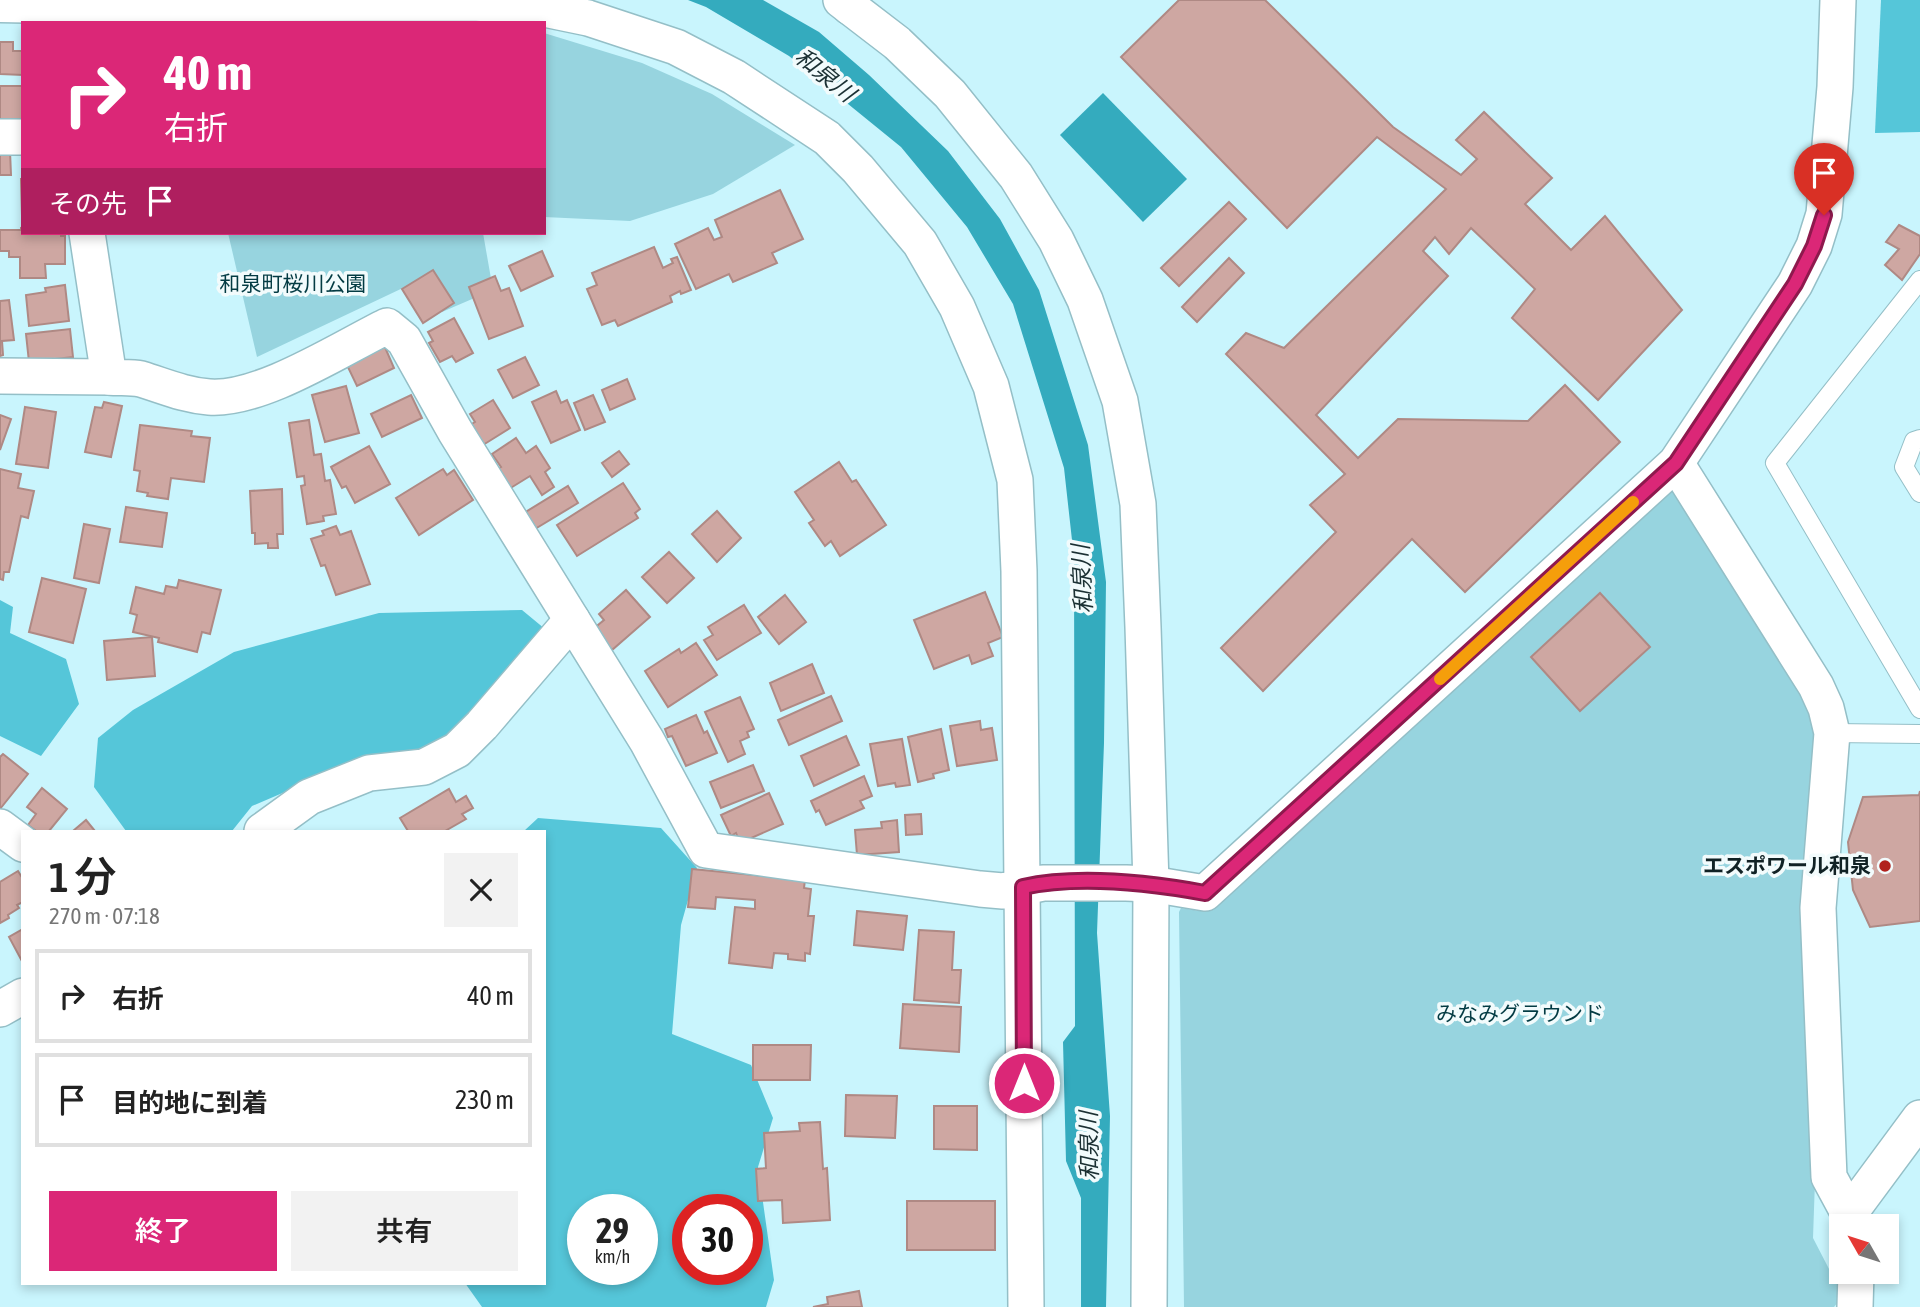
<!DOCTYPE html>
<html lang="ja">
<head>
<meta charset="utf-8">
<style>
	:root { --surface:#fff; --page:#f2f2f2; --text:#222; --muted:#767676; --line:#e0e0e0; --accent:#db2777 }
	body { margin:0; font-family:"Asap Condensed","Noto Sans JP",sans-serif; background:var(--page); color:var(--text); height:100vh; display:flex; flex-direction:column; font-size:26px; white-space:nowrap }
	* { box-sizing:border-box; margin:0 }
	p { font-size:23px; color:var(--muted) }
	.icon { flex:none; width:38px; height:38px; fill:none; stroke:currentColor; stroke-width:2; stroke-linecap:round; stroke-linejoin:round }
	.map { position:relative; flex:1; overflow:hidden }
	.panel { position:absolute; left:21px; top:830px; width:525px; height:455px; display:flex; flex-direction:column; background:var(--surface); border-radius:0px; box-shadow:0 4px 10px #0003 }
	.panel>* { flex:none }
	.guide { position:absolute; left:21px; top:21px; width:525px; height:214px; border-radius:0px; box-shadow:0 4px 10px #0003; background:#db2777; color:#fff; overflow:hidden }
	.needle { width:46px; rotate:309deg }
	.fabs { position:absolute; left:1829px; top:1214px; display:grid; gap:14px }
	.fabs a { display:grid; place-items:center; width:70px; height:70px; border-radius:0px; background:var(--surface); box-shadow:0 4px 10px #0003; font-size:35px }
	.speed { position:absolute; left:567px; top:1194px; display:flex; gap:14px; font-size:35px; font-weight:700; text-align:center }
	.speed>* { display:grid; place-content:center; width:91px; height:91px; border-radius:50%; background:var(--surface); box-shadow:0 4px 10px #0003; line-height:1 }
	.speed small { font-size:18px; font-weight:400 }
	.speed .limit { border:10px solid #d22; background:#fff; color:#111 }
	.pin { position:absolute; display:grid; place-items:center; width:60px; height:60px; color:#fff; margin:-72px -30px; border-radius:50% 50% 50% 0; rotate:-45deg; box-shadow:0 0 7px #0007 }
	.pin .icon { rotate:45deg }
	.me { position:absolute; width:77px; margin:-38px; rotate:0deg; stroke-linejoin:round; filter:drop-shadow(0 0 5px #0008) }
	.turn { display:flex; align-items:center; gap:24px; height:147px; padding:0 28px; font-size:32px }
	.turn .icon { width:91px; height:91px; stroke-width:2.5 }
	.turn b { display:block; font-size:49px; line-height:60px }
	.then { display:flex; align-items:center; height:66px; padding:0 28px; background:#0003; gap:14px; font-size:26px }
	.round { display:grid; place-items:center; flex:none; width:74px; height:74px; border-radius:0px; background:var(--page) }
	.headline { display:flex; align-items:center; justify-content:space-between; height:119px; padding:0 28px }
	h1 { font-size:42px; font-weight:600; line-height:52px }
	.button { display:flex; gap:14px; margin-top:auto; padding:14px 28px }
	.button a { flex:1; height:80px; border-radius:0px; background:var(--accent); color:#fff; font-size:28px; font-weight:600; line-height:80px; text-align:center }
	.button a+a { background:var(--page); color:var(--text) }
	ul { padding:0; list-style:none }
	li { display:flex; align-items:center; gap:21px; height:94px; margin:0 14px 10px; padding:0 14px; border:4px solid var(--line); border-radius:0px }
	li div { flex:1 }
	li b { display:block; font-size:26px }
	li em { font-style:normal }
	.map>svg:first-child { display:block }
</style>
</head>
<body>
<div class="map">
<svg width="1920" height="1307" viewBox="0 0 1920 1307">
	<rect width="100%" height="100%" fill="#c9f5fd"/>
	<g fill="#97d4df">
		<polygon points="544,33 642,63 712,94 795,145 713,194 630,221 544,217"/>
		<polygon points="228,233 483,233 493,290 442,312 424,278 257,357"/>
		<polygon points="1676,483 1816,721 1818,1094 1813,1238 1843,1296 1834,1307 1184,1307 1179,912 1181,908 1200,911 1661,484"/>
	</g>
	<g fill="#55c6d9" fill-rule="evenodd">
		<polygon points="1881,0 1920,0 1920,132 1875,133"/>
		<polygon points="0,600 13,607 10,633 66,659 79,704 41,756 0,736"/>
		<polygon points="522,610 545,629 472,722 417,758 336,770 252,806 232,831 126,831 94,787 98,738 133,710 234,652 379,613"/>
		<path d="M538 818 661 828 697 868 681 925 672 1034 751 1065 773 1118 758 1167 774 1280 766 1307H482L465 1283H544V831H524ZM583 1209H642V1269H583ZM688 1209H747V1269H688Z"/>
	</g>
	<g fill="#34abbe">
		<polygon points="688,0 763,0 819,32 869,75 948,151 1000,219 1039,290 1088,445 1106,582 1104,743 1097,933 1110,1116 1106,1307 1081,1307 1081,1198 1066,1161 1063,1042 1075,1026 1074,558 1064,468 1013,304 967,227 901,147 789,56 706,7"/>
		<polygon points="1103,93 1187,179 1143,222 1060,135"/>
	</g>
	<g fill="#cea7a2" stroke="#af8984" stroke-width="2">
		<polygon points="1179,0 1265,0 1393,127 1461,175 1477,159 1456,140 1484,112 1552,178 1525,204 1571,250 1605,216 1682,310 1598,400 1512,318 1535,289 1471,228 1449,254 1435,237 1423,251 1448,276 1316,415 1358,458 1398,419 1528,421 1565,385 1620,442 1465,592 1412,539 1263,691 1221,648 1336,532 1310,505 1345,474 1226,354 1246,333 1284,348 1446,189 1377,137 1287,228 1121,57"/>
		<polygon points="0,42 13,42 13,51 23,51 23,75 0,74"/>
		<rect x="0" y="86" width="23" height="37"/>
		<polygon points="0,151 10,151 11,175 0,175"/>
		<polygon points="21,179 23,179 22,216"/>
		<polygon points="780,190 803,239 772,253 777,263 733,282 729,274 696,289 675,244 708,228 714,240 722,237 715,220"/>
		<polygon points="1229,202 1246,219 1179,286 1161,268"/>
		<polygon points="1899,225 1920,236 1920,254 1902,280 1885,265 1899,249 1886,242"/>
		<polygon points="21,227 23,233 61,233 61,236 65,236 65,264 45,264 46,278 20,278 20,257 9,257 9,251 0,251 0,230 21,230"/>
		<polygon points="654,247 663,268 673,263 671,259 677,257 691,290 681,294 680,291 670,296 672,302 618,326 615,320 602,325 587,289 597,285 592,273"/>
		<polygon points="542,251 553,276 521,291 509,266"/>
		<polygon points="1229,258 1244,273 1197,322 1182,307"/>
		<polygon points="433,270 454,303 423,323 402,289"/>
		<polygon points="495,276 501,291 509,288 523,326 489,339 469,287"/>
		<polygon points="65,285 69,321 29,326 26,295 46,292 45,288"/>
		<polygon points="9,300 14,340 2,341 3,355 0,356 0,301"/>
		<polygon points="454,318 473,353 456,362 452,356 440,362 429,343 433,341 428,332"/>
		<polygon points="70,329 73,357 29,362 26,334"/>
		<polygon points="384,345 394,368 357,386 346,363"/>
		<polygon points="525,357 539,385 513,398 498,370"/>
		<polygon points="627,379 635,399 610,410 602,390"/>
		<polygon points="346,386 359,433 325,442 312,395"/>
		<polygon points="556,391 561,403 567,400 580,430 551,443 532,402"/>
		<polygon points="411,395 422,418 382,437 371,414"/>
		<polygon points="593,395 605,422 585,430 574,403"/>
		<polygon points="493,400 510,428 483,445 470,425 475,422 470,414"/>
		<polygon points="104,402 122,406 111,457 85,452 95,407 102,408"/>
		<polygon points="25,407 56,412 48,468 16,464"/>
		<polygon points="0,415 11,419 0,450"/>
		<polygon points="309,420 314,455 321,454 325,481 330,480 336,514 323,516 324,521 307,524 301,486 305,485 304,476 297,477 289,423"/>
		<polygon points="140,425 192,431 191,436 210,438 204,482 171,478 168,499 147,496 148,493 137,491 140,471 134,470"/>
		<polygon points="516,438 526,453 536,446 550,468 545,472 554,487 542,495 530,476 509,489 496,470 501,467 492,454"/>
		<polygon points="369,446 390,484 355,503 346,486 342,488 331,467"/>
		<polygon points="619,451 629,464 612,477 602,463"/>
		<polygon points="839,462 852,482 856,480 886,525 840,556 831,541 825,546 809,523 814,520 795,492"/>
		<polygon points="0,469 21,474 18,488 34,491 28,518 21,516 9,572 4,572 3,580 0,579"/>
		<polygon points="443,469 447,475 454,470 473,500 419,535 396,498"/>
		<polygon points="623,483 640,509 635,513 638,518 577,556 557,525"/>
		<polygon points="568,486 578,503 530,532 519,516"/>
		<polygon points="282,489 283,534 277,534 278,548 268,548 268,543 255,544 255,533 252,533 250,491"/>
		<polygon points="126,507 167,513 162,547 120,542"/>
		<polygon points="717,511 741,538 717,562 692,534"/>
		<polygon points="84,524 110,529 99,583 74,578"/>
		<polygon points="336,526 340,535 351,531 370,584 336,595 325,565 321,566 311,539 324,535 322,531"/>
		<polygon points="669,552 694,578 667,603 642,577"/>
		<polygon points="42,578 86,589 73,643 29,632"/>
		<polygon points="179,580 221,590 210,634 202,632 197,652 158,642 159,638 133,632 137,615 130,613 136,587 164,594 166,586 177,588"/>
		<polygon points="626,590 650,617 612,650 593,629 604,620 599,614"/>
		<polygon points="985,592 1003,637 988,643 993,656 972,664 969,655 934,669 914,620"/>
		<polygon points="1600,593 1650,647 1580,711 1531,657"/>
		<polygon points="785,595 806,622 779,644 758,617"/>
		<polygon points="744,605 761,633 717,660 704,640 713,635 708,627"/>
		<polygon points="152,637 155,676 107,680 104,641"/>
		<polygon points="696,643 717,675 668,707 645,671 679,649 681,653"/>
		<polygon points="812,664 824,693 781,711 770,683"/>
		<polygon points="831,696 842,721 789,745 778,720"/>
		<polygon points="740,697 754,729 747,732 749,737 740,741 745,754 728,762 705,712"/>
		<polygon points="696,715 704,733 707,731 717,753 686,766 672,736 668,737 665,729"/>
		<polygon points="980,721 981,730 992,728 997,760 957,766 950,726"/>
		<polygon points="941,729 949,770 933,774 934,778 918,782 908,737"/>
		<polygon points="846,736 859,765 814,786 801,756"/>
		<polygon points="902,739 910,785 896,787 895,783 878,786 870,744"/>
		<polygon points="3,754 28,774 0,809 0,757"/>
		<polygon points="753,765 764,791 721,808 710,782"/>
		<polygon points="864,776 872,796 860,801 864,808 826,825 819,810 816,812 811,801"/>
		<polygon points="42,788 67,809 49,831 36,831 28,825 36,814 27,807"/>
		<polygon points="449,789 456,802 466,796 473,808 462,814 466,819 445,831 408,831 400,818"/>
		<polygon points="1920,791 1920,921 1870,927 1853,890 1848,842 1863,797 1919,795"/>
		<polygon points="769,793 783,824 740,843 736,833 731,836 721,815"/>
		<polygon points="921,814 922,834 906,835 905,815"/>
		<polygon points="86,820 95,831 73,831"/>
		<polygon points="897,820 899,852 857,855 855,830 882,828 881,822"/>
		<polygon points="692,869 805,880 804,888 811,889 808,916 814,916 810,954 805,953 805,961 788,959 788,954 774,953 772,968 729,963 735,907 755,909 755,900 716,897 715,909 688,907"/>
		<polygon points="18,871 23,879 23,902 17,905 19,908 8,915 9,918 0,923 0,882"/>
		<polygon points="857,911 907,916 903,950 854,945"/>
		<polygon points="23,929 23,963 9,937"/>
		<polygon points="919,930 954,932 952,970 961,970 959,1003 914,1000"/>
		<polygon points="903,1004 961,1007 959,1052 900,1048"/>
		<polygon points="753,1045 811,1045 810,1080 753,1080"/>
		<polygon points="846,1095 897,1096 895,1138 845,1136"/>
		<polygon points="934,1106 977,1106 977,1150 934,1149"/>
		<polygon points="820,1122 823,1169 827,1168 830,1220 783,1223 782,1200 758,1201 756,1169 766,1168 764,1133 800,1131 799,1123"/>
		<rect x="907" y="1201" width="88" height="49"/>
		<polygon points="859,1291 862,1307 813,1307 828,1304 827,1297"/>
	</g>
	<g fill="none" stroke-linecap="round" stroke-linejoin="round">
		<defs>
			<g id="lane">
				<polyline points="1920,280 1775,463 1920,709"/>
				<polyline points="1920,439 1914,441 1904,467 1920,493"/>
				<polyline points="1832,733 1920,734"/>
			</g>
			<g id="street">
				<polyline points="841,0 897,43 950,94 1016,176 1056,240 1085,300 1120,401 1138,504 1143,627 1151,884 1149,1307"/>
				<polyline points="51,4 472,3 530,6 588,18 676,47 734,77 827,138 858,169 920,243 957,307 991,386 1015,480 1019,571 1026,1307"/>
				<polyline points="0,137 23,137"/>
				<path d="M87 233 109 377C119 378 131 377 141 379 164 386 184 395 209 397 260 401 340 349 387 326L404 340 455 431 647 741 706 850 980 889 1003 891 1043 883H1126L1151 884 1205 893 1676 463 1795 284 1814 246 1824 214 1835 87 1838 0"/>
				<polyline points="0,376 109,377"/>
				<polyline points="1676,463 1816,686 1826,708 1832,733 1818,908 1829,1177 1849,1214 1852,1227"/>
				<polyline points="0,827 23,844"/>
				<polyline points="262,831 309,797 369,773 424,767 457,750 482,725 572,620"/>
				<polyline points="0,1009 23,996"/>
				<polyline points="1849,1214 1920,1118"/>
				<polyline points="1855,1307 1856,1272"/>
			</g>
			<g id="secondary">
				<polyline points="849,0 851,6"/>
				<polyline points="0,3 51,4"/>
			</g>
		</defs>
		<use href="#lane" stroke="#94bfc7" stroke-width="20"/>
		<use href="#street" stroke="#94bfc7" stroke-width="38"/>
		<use href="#secondary" stroke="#94bfc7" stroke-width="41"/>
		<use href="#lane" stroke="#fff" stroke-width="18"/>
		<use href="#street" stroke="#fff" stroke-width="35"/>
		<use href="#secondary" stroke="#fff" stroke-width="38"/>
	</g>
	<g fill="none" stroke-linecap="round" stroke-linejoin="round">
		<defs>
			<path id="route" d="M1024 1083 1023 887C1078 875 1150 883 1205 893L1676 463 1795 284 1814 246 1824 215"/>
		</defs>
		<use href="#route" stroke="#8e194d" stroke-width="18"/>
		<use href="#route" stroke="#db2777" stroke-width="12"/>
		<polyline stroke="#f59e0b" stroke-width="12" points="1440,679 1633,502"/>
	</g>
	<circle fill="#b1211d" stroke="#f2fbfc" stroke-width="2.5" cx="1885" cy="866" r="7"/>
	<g text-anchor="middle" stroke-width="7" stroke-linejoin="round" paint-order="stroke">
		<g font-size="21" fill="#033b43" stroke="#f2fbfc">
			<text x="293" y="291">和泉町桜川公園</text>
			<text x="1520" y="1021">みなみグラウンド</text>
		</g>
		<g font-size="21" font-weight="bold" fill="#112225" stroke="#f2fbfc" text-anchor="end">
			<text x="1871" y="873">エスポワール和泉</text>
		</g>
		<g font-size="23" font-style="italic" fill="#1b3033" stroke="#f2fbfc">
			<text transform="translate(825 75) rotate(39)" y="8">和泉川</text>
			<text transform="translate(1082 579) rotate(-93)" y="8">和泉川</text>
			<text transform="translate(1089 1146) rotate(-91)" y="8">和泉川</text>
		</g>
	</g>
</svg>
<div class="fabs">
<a><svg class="needle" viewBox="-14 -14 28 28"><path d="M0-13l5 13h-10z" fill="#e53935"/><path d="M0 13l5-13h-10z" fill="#767676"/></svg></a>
</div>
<div class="speed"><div>29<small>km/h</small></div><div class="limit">30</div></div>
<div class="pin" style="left:1824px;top:215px;background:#d93025"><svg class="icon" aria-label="arrive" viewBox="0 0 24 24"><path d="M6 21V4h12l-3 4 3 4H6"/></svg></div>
<svg class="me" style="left:1024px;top:1083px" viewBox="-20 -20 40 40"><circle r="17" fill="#db2777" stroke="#fff" stroke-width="3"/><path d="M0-11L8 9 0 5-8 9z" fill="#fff"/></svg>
<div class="guide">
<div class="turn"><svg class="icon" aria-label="right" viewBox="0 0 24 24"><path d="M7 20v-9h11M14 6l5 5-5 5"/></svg><div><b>40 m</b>右折</div></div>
<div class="then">その先<svg class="icon" aria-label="arrive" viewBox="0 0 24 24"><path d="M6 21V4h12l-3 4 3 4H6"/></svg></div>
</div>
<section class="panel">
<div class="headline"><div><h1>1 分</h1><p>270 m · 07:18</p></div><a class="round"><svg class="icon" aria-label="close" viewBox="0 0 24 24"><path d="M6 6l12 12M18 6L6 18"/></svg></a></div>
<ul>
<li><svg class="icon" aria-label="right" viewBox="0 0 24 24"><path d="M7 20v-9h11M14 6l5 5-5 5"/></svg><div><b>右折</b></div><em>40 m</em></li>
<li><svg class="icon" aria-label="arrive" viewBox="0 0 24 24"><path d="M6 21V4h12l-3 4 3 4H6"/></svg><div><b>目的地に到着</b></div><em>230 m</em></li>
</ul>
<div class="button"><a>終了</a><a>共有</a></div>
</section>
</div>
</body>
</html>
